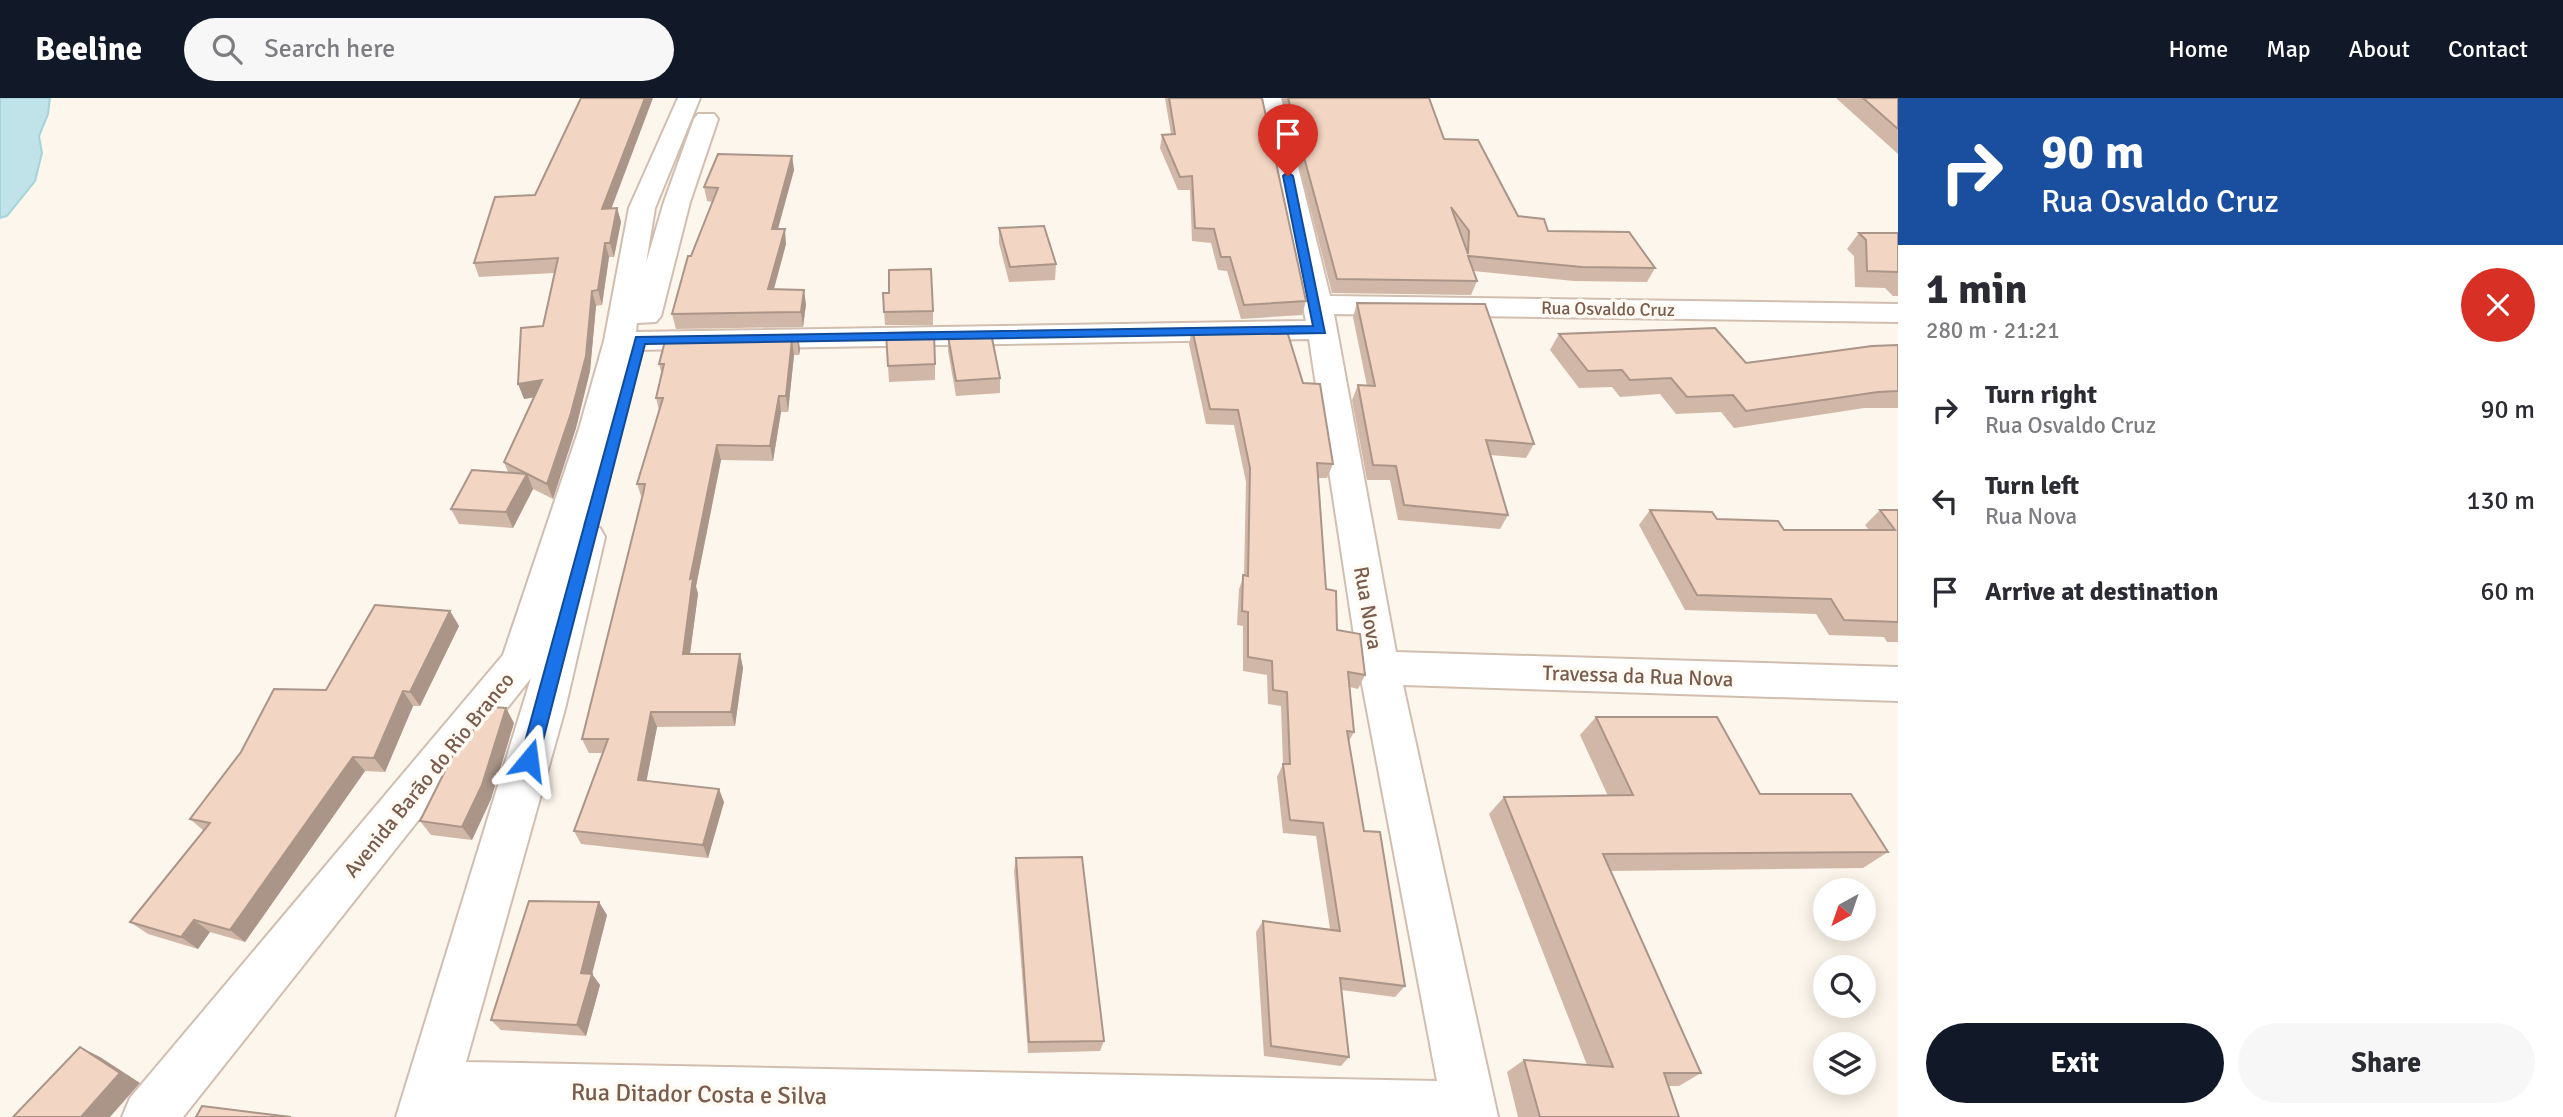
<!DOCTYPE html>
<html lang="en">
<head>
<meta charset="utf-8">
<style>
	:root { --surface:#fff; --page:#f7f7f7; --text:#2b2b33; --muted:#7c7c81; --accent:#111827 }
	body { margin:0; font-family:Signika,sans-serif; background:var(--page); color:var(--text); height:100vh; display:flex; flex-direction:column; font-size:26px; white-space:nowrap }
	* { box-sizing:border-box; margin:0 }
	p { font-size:23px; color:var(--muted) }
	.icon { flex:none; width:38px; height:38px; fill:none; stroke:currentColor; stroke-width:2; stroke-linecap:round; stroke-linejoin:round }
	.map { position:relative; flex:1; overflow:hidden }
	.sheet { display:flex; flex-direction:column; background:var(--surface); width:665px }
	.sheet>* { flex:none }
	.banner { background:#1a4fa0; color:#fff; overflow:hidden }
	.needle { width:46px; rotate:220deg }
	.tools { position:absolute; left:1813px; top:780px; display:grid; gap:14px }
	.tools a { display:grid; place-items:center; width:63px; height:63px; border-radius:50%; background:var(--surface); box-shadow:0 4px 18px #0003; font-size:35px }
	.pin { position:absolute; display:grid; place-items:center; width:60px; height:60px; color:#fff; margin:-72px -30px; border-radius:50% 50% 50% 0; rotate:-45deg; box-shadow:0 0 7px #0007 }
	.pin .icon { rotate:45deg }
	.me { position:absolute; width:77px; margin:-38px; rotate:16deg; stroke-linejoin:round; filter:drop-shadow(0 0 5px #0008) }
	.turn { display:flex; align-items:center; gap:24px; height:147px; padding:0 28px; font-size:32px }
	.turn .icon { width:91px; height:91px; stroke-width:2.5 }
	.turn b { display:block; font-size:49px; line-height:60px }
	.round { display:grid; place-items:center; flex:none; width:74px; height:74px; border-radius:37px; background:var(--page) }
	.head { display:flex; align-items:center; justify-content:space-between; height:119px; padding:0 28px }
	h1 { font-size:42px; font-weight:700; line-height:52px }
	.primary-button { display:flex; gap:14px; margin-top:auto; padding:14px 28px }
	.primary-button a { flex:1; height:80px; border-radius:42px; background:var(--accent); color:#fff; font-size:28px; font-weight:700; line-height:80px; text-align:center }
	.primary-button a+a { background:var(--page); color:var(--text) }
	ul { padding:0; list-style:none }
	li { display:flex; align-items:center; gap:21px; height:91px; padding:0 28px }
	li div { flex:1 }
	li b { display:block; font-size:26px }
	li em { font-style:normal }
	header { display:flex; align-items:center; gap:42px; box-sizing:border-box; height:98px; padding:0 35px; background:var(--accent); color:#fff }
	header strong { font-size:33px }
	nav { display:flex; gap:38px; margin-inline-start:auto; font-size:24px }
	.search { width:490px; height:63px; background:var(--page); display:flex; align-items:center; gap:18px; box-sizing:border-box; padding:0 24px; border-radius:38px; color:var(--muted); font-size:26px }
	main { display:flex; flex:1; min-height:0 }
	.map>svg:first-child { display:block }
</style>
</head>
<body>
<header>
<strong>Beeline</strong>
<div class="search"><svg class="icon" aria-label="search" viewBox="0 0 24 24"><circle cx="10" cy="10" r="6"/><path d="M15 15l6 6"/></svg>Search here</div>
<nav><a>Home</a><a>Map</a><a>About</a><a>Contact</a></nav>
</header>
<main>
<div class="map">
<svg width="1898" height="1019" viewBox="0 0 1898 1019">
	<rect width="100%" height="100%" fill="#fdf6ec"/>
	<polygon fill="#bfe3e8" stroke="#a5d3da" stroke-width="2" points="0,0 50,0 48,16 39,38 42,55 35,83 7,118 0,120"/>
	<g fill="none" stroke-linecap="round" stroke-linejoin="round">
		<defs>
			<path id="minor" d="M678 0H700L655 110 646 165 664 104 694 21 698 16H714L718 21 690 104 661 218 656 224 637 225 636 234 1306 223 1259 0H1281L1330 198 1898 206V224L1334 216 1396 554 1898 569V603L1403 587 1498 1019H396L531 580 183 1019H122L130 1000 503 557 579 331 604 243 629 110ZM1309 241 1359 570 1437 983 466 964 565 611 605 439 600 430 583 427 613 331 632 252Z"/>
		</defs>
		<use href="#minor" stroke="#d1beb0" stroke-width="4"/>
		<use href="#minor" fill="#fff" fill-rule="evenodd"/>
	</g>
	<g fill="#d1b7a8">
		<polygon points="1165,0 1262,0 1306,203 1302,217 1241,221 1227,173 1218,172 1211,145 1192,143 1190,92 1178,92 1160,50 1162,37 1171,36"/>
		<polygon points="1282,0 1429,0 1444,41 1518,118 1548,133 1655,170 1647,184 1574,183 1473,173 1477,183 1471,197 1332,195"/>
		<polygon points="1836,0 1898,0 1898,56"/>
		<polygon points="792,58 794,72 778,131 786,146 774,191 806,206 803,229 676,231 672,216 691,158 712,104 707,103 704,89"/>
		<polygon points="612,110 617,110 621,124 614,159 609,159 602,207 596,208 590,273 576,330 553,401 533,391 513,430 459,426 451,411 508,374 504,364 534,299 524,301 543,228 554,175 479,179 474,165"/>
		<polygon points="999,130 1056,166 1055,182 1009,184 999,145"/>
		<polygon points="1859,135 1898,135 1898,198 1893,198 1885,190 1855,189 1854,158 1847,151"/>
		<polygon points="883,195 933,213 933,227 885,227"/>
		<polygon points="1357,205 1534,346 1526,360 1490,357 1508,417 1500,431 1398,422 1390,382 1367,382 1352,302 1358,287 1367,288 1353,219"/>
		<polygon points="1192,231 1303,285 1333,366 1327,380 1318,380 1326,491 1337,532 1365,577 1358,591 1350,589 1354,634 1349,643 1364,733 1405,888 1395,899 1341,892 1349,959 1341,968 1264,958 1256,834 1263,823 1330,831 1316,738 1283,735 1277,679 1283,666 1281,608 1268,606 1267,577 1243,573 1243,528 1237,527 1239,491 1244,477 1246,384 1234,327 1206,326 1189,246"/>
		<polygon points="886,235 935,266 935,282 889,284"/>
		<polygon points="1559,236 1746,265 1898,247 1898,310 1864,310 1734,330 1721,314 1676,316 1660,296 1620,299 1612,289 1579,290 1550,252"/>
		<polygon points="798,237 800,252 799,257 794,257 788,314 781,314 773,363 721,362 696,489 698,496 690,556 740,556 743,570 735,628 657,629 646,683 724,704 708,760 581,746 574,733 603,655 589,655 582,641 642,401 637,386 659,312 656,300 662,277 659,266"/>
		<polygon points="948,238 1000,280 1000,295 956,298 948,253"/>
		<polygon points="1650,412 1717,421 1784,432 1869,432 1865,427 1880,412 1898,412 1898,544 1887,544 1884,539 1829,537 1816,516 1685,512 1639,427"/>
		<polygon points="450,513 459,528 420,608 413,608 385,674 365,673 245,844 210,834 198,851 148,836 130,824 204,733 190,721 326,592"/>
		<polygon points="1596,619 1760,696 1888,754 1863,770 1610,773 1701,975 1679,988 1668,988 1679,1019 1518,1019 1507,974 1524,962 1587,967 1489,716 1504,699 1608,698 1580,637"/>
		<polygon points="514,625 491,701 472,742 431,737 420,723"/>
		<polygon points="1016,760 1104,943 1100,953 1028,955 1014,773"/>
		<polygon points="607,817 592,876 600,887 586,938 501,932 491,922"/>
	</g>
	<g fill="#aa9588">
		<polygon points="645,0 653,0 606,125 602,111"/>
		<polygon points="792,58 794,72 774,145 772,131"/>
		<polygon points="617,110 621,124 614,159 610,145"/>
		<polygon points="785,131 786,146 770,205 768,191"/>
		<polygon points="605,145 609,159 602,207 598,192"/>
		<polygon points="804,192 806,206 803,229 801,214"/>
		<polygon points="592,193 596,208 590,273 576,330 553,401 547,386"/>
		<polygon points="798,237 800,252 799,257 797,242"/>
		<polygon points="792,242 794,257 788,314 786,298"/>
		<polygon points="542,282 548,297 524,301 518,286"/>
		<polygon points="779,298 781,314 773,363 770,348"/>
		<polygon points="717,347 721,362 696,488 698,496 688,570 683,556 690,481"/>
		<polygon points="527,376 533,391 513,430 506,414"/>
		<polygon points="450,513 459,528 420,608 410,594"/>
		<polygon points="740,556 743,570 735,628 731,614"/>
		<polygon points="403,593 413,608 385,674 374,660"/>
		<polygon points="506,610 514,625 491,701 472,742 462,729"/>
		<polygon points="651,614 657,629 644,696 638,682"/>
		<polygon points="353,659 365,673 245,844 230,832"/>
		<polygon points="719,691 724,704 708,760 703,747"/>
		<polygon points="599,804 607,817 592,876 600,887 586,938 577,927 581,875"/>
		<polygon points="194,822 210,834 198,851 181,839"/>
		<polygon points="80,949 100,959 140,985 110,1019 81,1019"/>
	</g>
	<g fill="#f3d5c3" stroke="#aa9588" stroke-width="2" fill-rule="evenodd">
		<polygon points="581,0 645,0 602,111 617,110 610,145 605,145 598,192 592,193 586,258 571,315 547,386 504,364 542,282 518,286 521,230 543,228 558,160 474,165 495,99 535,97"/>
		<polygon points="1169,0 1262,0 1306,203 1244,207 1230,159 1221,159 1214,131 1195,130 1192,78 1180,79 1162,37 1175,36"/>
		<path d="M1288 0H1429L1444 41 1478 42 1518 118 1544 121 1548 133 1629 134 1655 170 1582 169 1468 158 1477 183 1337 181ZM1451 109 1469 133 1468 156Z"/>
		<polygon points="1863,0 1898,0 1898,31"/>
		<polygon points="718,56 792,58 772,131 785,131 768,191 804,192 801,214 672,216 688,158 691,158 718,90 704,89"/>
		<polygon points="1044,128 1056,166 1010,169 999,130"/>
		<polygon points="1859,135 1898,135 1898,174 1867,173 1866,142"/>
		<polygon points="931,171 933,213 884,214 883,195 889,195 889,172"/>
		<polygon points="1357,205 1485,206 1534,346 1486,342 1508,417 1404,407 1396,368 1373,367 1358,287 1375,288"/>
		<polygon points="1286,230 1303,285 1320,286 1333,366 1317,365 1326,491 1336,493 1337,532 1360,536 1365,577 1348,574 1354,634 1347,633 1364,733 1380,734 1405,888 1340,880 1349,959 1271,948 1263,823 1340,833 1323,725 1290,722 1283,666 1290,666 1287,594 1273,592 1272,563 1248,559 1248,514 1242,513 1243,477 1248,478 1250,370 1238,312 1210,311 1192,231"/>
		<polygon points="1715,230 1746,265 1872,248 1898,247 1898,293 1878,294 1746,313 1733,297 1687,299 1671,280 1630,282 1622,272 1588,273 1559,236"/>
		<polygon points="934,234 935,266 888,268 886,235"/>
		<polygon points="991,235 1000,280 956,283 948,238"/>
		<polygon points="798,237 797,242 792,242 786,298 779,298 770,348 717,347 690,481 693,480 683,556 740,556 731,614 651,614 638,682 719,691 703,747 574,733 608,641 582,641 643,396 645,386 637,386 663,300 656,300 664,266 659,266 666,239"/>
		<polygon points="472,372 527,376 506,414 451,411"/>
		<polygon points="1650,412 1712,414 1717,421 1778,423 1784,432 1895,432 1880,412 1898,412 1898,524 1844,522 1831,501 1697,497"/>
		<polygon points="375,507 450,513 410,594 403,593 374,660 353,659 230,832 194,822 181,839 130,824 210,725 190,721 241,654 274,591 326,592"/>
		<polygon points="492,609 506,610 482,687 462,729 420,723 454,655"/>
		<polygon points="1596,619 1717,619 1760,696 1851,696 1888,754 1603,756 1701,975 1664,975 1679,1019 1540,1019 1524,962 1613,969 1504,699 1633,697"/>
		<polygon points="1082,759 1104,943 1029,944 1016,760"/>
		<polygon points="529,803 599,804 581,875 592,876 577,927 491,922"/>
		<polygon points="80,949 120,975 81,1019 13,1019"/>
		<polygon points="202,1008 291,1019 196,1019"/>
	</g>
	<polygon fill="#1a73e8" stroke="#114b97" stroke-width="2" points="1288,74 1293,78 1325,235 645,246 538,662 529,670 523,667 520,662 636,239 1313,228 1283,78"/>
	<g text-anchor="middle" stroke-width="7" stroke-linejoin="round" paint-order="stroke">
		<g font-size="18" fill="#7a5c4d" stroke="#fffaf3">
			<text transform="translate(1608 211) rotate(1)" y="6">Rua Osvaldo Cruz</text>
		</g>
		<g font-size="21" fill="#7a5c4d" stroke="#fffaf3">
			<text transform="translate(1368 510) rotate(80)" y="7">Rua Nova</text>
			<text transform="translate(1638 578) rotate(2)" y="7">Travessa da Rua Nova</text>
			<text transform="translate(429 677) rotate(-51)" y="7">Avenida Barão do Rio Branco</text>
		</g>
		<g font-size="24" fill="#7a5c4d" stroke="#fffaf3">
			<text transform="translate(699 996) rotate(1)" y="8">Rua Ditador Costa e Silva</text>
		</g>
	</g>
</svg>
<div class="tools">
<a><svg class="needle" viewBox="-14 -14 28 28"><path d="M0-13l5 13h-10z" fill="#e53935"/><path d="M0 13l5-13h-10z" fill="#7c7c81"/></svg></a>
<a><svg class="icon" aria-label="search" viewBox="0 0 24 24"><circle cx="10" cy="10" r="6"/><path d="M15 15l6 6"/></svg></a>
<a><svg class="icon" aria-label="layers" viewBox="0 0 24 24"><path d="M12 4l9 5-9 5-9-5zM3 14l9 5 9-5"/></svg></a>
</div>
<div class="pin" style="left:1288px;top:78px;background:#d93025"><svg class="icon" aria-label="arrive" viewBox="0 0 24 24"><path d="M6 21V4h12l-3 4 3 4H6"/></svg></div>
<svg class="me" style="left:529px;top:662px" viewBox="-20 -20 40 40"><path d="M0-17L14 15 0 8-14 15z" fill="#1a73e8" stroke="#fff" stroke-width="4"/></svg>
</div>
<section class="sheet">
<div class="banner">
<div class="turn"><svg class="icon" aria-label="right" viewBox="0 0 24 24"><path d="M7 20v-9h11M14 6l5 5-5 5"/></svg><div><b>90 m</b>Rua Osvaldo Cruz</div></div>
</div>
<div class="head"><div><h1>1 min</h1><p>280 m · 21:21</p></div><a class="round" style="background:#d93025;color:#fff"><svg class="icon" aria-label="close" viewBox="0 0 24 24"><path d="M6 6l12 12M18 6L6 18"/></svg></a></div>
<ul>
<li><svg class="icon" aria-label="right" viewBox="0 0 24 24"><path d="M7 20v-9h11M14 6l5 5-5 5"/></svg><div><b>Turn right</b><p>Rua Osvaldo Cruz</p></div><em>90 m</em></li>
<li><svg class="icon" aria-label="left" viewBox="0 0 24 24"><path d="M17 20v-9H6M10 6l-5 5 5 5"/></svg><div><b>Turn left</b><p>Rua Nova</p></div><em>130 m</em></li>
<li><svg class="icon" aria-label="arrive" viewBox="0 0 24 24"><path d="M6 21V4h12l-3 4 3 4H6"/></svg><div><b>Arrive at destination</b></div><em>60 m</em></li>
</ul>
<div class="primary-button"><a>Exit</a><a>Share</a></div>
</section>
</main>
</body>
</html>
